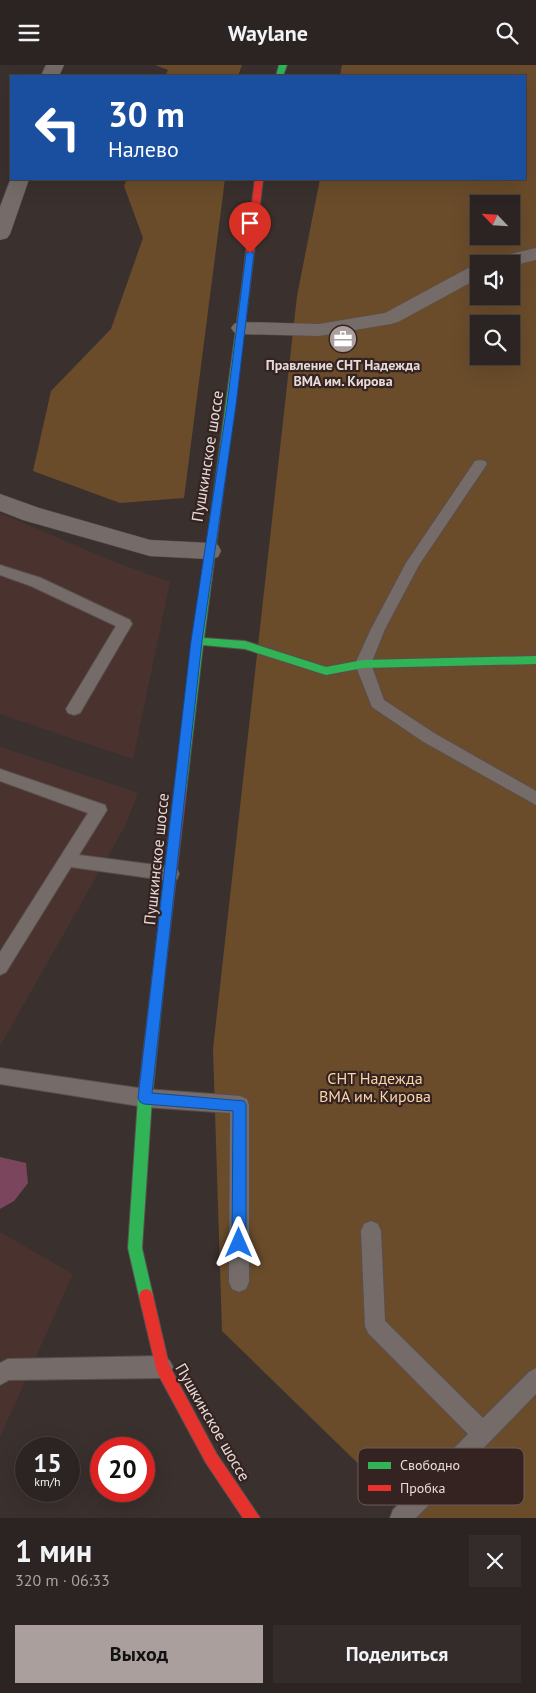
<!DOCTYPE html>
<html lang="ru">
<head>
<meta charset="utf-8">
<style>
	:root { --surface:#2c2422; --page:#342c2a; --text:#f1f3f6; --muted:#a6a4a5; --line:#484140; --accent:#aa9f9c }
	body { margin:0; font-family:"PT Sans",sans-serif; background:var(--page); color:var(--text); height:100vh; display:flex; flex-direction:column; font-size:19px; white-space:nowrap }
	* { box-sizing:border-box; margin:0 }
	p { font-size:16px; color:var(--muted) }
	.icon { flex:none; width:28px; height:28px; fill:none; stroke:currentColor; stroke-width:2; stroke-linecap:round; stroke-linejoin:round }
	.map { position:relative; height:1453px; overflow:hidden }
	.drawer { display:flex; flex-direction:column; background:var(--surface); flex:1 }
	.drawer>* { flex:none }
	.top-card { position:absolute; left:10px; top:10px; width:516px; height:105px; border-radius:0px; box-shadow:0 5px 20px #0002,0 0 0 1px var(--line); background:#1a4fa0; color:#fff; overflow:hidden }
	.needle { width:32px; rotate:295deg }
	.buttons { position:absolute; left:470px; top:130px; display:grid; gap:10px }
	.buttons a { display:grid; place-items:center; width:50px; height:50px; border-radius:0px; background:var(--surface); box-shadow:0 5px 20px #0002,0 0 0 1px var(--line); font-size:25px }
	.speed { position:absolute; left:15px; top:1372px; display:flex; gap:10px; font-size:25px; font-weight:700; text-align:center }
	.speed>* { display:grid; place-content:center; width:65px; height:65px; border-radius:50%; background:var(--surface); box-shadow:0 5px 20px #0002,0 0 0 1px var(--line); line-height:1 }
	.speed small { font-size:12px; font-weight:400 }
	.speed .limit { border:8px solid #d22; background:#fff; color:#111 }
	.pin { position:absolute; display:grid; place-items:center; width:42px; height:42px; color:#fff; margin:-51px -21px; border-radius:50% 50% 50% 0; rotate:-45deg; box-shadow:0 0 5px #0007 }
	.pin .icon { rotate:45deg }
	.me { position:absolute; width:55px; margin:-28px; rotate:0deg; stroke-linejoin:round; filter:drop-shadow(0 0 4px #0008) }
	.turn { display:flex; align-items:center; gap:18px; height:105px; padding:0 15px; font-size:22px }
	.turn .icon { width:65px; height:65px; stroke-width:2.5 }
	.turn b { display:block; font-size:35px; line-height:42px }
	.round { display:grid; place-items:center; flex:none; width:52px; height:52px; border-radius:0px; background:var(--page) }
	.overview { display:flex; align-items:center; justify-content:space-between; height:85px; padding:0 15px }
	h1 { font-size:30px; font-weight:700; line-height:38px }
	.button { display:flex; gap:10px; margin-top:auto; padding:10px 15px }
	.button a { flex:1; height:58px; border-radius:0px; background:var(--accent); color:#111; font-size:20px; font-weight:700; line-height:58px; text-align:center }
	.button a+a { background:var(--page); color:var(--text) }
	header { display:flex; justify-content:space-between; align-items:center; height:65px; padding:0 15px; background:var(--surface); font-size:22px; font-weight:700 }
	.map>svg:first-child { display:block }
</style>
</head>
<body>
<header><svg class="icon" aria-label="menu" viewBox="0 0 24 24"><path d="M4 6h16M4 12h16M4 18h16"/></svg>Waylane<svg class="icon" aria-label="search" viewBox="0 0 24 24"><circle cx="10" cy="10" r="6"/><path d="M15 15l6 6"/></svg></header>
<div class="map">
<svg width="536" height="1453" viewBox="0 0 536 1453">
	<rect width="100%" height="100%" fill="#3a302e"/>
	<g fill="#4a332e">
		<polygon points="0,448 112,496 170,517 133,694 0,649"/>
		<polygon points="0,682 138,728 125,761 0,981"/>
		<polygon points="0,1167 73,1209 0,1372"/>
	</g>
	<g fill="#6a4c2b" fill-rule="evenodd">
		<polygon points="155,0 242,0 238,11 165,11 168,5"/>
		<path d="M342 0H536V1453H414L222 1266 213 984 297 231 320 114H525V11H340ZM479 139H511V171H479ZM479 199H511V231H479ZM479 259H511V291H479Z"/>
		<polygon points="127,114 225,114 184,433 120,438 33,406 51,326 111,264 143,173 124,121"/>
	</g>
	<polygon fill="#7b455d" points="0,1092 26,1098 28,1118 14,1136 0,1144"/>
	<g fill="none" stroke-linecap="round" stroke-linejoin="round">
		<defs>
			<g id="lane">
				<polygon points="480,395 485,396 487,399 419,500 385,564 371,599 384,635 434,668 536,726 536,740 422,676 372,642 355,599 371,564 406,498 475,396"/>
				<polygon points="0,500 41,513 130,555 132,559 80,648 74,650 68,648 66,644 116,561 31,521 0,510"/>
				<polygon points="0,704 105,740 107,745 79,790 171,802 177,804 179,809 177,814 171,816 71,802 6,907 0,910 0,887 88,748 0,716"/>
				<polygon points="0,1003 145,1024 240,1031 247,1034 249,1040 249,1217 246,1224 239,1227 232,1224 229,1217 230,1048 145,1042 0,1019"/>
				<polygon points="371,1156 378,1159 381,1166 385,1256 483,1353 529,1307 536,1303 536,1329 416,1453 390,1453 393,1445 468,1369 368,1268 365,1261 361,1166 364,1159"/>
				<polygon points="162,1291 169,1295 173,1302 169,1309 162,1313 9,1315 0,1320 0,1298 8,1294"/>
			</g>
			<g id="street">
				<polygon points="46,0 64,0 59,11 41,11"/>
				<polygon points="11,113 29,114 10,169 7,173 0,175 0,142"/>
				<polygon points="536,183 536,195 511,201 511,199 482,199 485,195"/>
				<polygon points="479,199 479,213 398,257 391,259 319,271 241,269 234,267 231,263 234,259 241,257 319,259 385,248 472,201"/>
				<polygon points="0,429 39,443 150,475 209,478 218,480 221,486 218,492 209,494 150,491 23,455 0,446"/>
			</g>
			<g id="fast">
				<polygon points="279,0 287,0 283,11 276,11"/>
				<polygon points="246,217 250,220 204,573 245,576 326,602 363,595 536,591 536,599 363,603 326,610 245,584 203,580 186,727 184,730 176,730 174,727 193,578 192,576 194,573 242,220"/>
				<polygon points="159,902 163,903 165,907 152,1033 142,1183 153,1231 151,1236 146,1238 141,1236 139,1231 128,1183 138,1033 153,907 155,903"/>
			</g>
			<g id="jam">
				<polygon points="255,114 263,114 250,220 246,223 242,220"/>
				<polygon points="180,723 184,724 186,727 165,907 163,911 159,912 155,911 153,907 174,727 176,724"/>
				<polygon points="146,1224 151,1226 153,1231 169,1300 216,1388 260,1453 243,1453 206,1398 157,1307 139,1231 141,1226"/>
			</g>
		</defs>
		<use href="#lane" stroke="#584f4e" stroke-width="2"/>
		<use href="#street" stroke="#584f4e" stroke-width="1"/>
		<use href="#fast" stroke="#584f4e" stroke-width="2"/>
		<use href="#jam" stroke="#584f4e" stroke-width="2"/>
		<use href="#lane" fill="#756c6a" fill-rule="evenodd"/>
		<use href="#street" fill="#756c6a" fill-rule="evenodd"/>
		<use href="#fast" fill="#30b455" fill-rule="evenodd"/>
		<use href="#jam" fill="#e5322d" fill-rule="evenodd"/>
	</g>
	<polygon fill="#1a73e8" stroke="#114b97" points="250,186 254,188 236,340 202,576 152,1028 244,1036 246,1040 246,1178 244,1183 239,1185 234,1183 232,1178 233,1046 144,1039 140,1037 138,1033 191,576 227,340 246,188"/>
	<defs>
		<symbol id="office-disc" viewBox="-11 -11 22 22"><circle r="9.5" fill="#aa9f9c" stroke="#342320"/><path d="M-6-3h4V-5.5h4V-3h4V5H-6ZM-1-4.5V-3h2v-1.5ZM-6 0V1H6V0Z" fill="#fff"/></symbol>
	</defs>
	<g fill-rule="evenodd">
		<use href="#office-disc" x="327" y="258" width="32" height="32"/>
	</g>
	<g text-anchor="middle" stroke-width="4.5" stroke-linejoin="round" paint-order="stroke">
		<g font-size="14" font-weight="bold" fill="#e7dbd8" stroke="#342320">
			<text x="343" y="305">Правление СНТ Надежда<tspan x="343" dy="16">ВМА им. Кирова</tspan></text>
		</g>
		<g font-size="16" fill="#e7dbd8" stroke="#342320">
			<text transform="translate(207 391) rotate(-81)" y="6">Пушкинское шоссе</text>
			<text transform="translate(156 794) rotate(-84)" y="6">Пушкинское шоссе</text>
			<text transform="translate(213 1357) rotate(60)" y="6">Пушкинское шоссе</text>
		</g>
		<g font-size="16" fill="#fbd5ab" stroke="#342320">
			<text x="375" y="1019">СНТ Надежда<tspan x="375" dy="18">ВМА им. Кирова</tspan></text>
		</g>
	</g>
	<rect x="358" y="1383" width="166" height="57" rx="8" fill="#342320" stroke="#6a5a57" stroke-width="1"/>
	<rect x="368" y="1397" width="23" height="7" fill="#30b455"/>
	<rect x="368" y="1420" width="23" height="6" fill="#e5322d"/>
	<g font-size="14" fill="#e7dbd8">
		<text x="400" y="1405">Свободно</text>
		<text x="400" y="1428">Пробка</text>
	</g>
</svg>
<div class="buttons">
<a><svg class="needle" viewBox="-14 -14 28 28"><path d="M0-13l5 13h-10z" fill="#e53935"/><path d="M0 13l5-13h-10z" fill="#a6a4a5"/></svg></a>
<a><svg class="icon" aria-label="sound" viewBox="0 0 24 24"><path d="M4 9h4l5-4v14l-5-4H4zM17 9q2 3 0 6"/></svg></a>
<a><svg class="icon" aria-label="search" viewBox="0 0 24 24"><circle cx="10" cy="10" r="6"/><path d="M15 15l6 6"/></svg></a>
</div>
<div class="speed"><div>15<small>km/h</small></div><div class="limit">20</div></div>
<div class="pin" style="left:250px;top:188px;background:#d93025"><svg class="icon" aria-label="arrive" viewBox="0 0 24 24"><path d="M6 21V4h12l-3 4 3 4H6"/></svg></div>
<svg class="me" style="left:239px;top:1178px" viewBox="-20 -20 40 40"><path d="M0-17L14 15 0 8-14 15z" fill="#1a73e8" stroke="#fff" stroke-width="4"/></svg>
<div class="top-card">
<div class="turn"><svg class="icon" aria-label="left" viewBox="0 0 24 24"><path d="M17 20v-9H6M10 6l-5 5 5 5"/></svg><div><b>30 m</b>Налево</div></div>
</div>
</div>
<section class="drawer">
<div class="overview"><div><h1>1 мин</h1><p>320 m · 06:33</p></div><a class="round"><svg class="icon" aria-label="close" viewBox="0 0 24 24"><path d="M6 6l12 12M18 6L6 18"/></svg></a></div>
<div class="button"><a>Выход</a><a>Поделиться</a></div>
</section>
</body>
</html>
